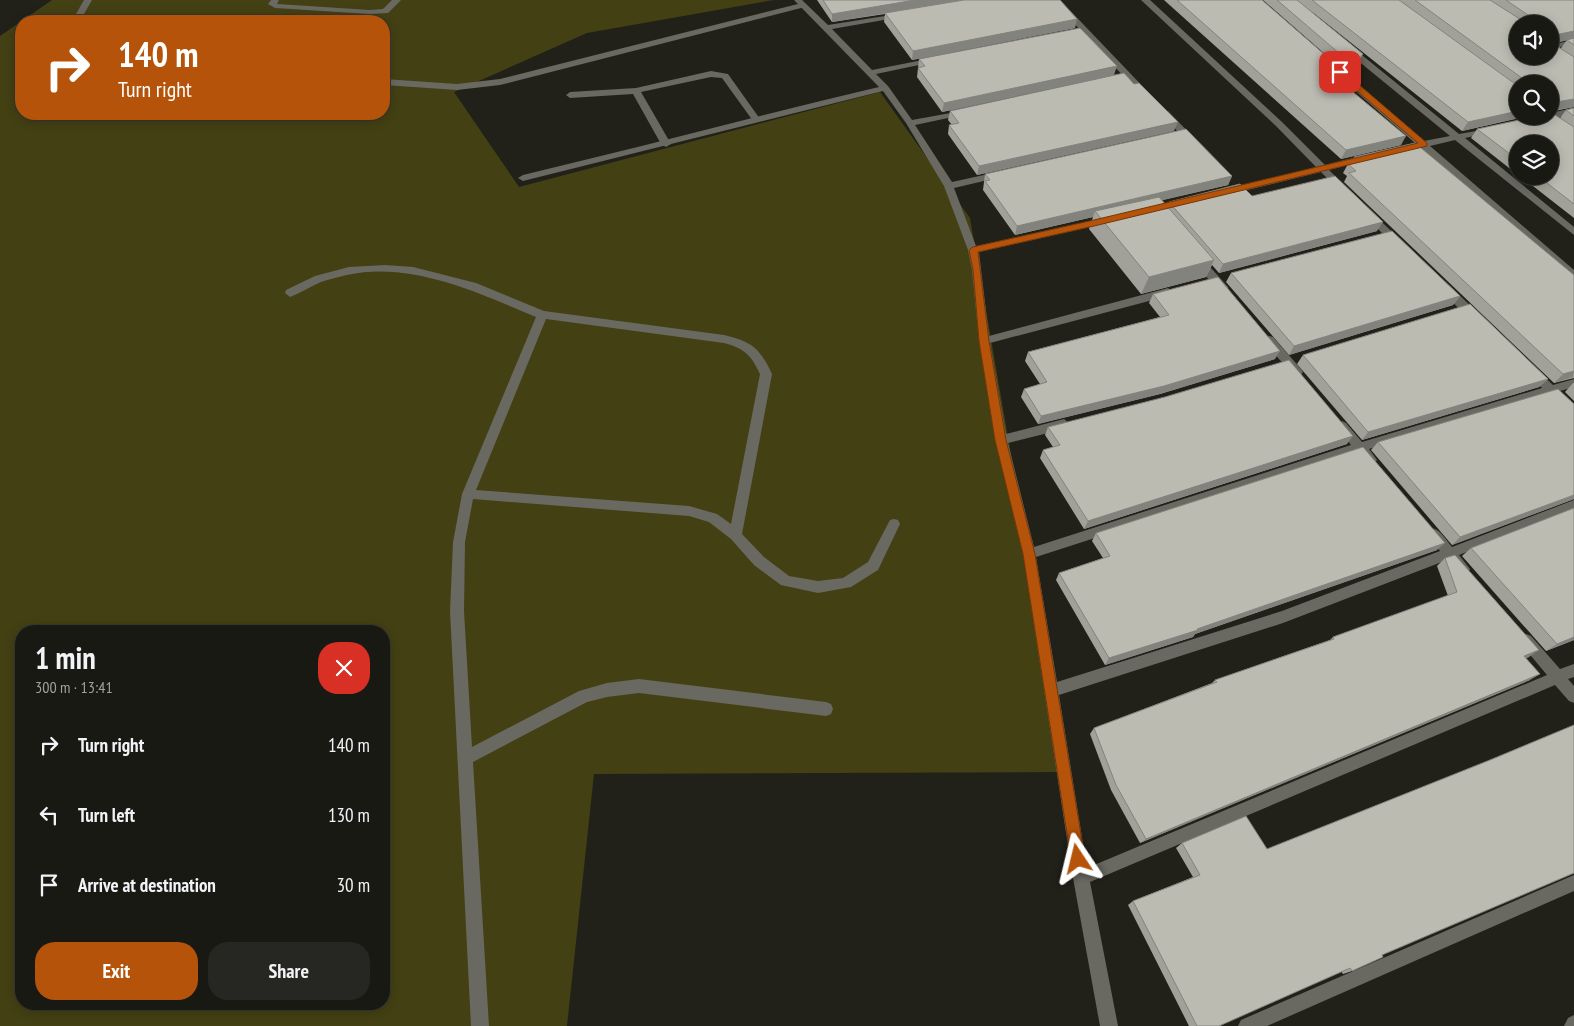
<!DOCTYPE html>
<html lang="en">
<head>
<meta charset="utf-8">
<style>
	:root { --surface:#191914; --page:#262622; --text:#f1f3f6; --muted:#9fa0a0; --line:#373834; --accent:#b45309 }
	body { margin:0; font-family:"PT Sans Narrow",sans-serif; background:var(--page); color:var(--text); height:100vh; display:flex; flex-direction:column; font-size:19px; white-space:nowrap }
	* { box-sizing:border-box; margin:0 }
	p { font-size:16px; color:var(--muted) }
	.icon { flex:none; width:28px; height:28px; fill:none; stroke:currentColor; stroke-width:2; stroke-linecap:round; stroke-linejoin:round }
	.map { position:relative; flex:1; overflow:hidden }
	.drawer { position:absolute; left:15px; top:625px; width:375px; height:385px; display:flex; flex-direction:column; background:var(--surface); border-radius:20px; box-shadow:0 2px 12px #0003,0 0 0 1px var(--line) }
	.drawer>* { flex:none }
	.top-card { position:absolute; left:15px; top:15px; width:375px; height:105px; border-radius:20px; box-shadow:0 2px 12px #0003,0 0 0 1px var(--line); background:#b45309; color:#fff; overflow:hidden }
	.fabs { position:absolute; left:1509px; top:15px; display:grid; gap:10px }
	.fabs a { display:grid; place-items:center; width:50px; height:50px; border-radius:50%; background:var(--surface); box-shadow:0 2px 12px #0003,0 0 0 1px var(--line); font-size:25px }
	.pin { position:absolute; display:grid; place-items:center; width:42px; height:42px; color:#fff; margin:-21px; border-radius:10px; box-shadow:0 2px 8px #0006 }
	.me { position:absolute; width:55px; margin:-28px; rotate:350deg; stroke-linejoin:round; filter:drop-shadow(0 0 4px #0008) }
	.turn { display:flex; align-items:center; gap:18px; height:105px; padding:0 20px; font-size:22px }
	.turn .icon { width:65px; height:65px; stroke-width:2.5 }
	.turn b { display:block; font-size:35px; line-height:42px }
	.round { display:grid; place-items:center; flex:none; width:52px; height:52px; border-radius:20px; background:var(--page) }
	.headline { display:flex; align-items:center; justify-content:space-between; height:85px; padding:0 20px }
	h1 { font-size:30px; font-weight:700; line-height:38px }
	.action { display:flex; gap:10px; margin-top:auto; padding:10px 20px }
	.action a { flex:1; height:58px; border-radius:20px; background:var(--accent); color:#fff; font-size:20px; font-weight:700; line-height:58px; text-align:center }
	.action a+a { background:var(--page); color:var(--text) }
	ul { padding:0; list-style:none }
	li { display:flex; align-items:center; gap:15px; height:70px; padding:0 20px }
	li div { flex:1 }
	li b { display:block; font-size:19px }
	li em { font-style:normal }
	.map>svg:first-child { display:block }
</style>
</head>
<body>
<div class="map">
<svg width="1574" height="1026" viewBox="0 0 1574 1026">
	<rect width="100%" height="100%" fill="#21211a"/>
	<path fill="#434014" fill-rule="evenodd" d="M52 0H774L587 33 454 92 519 187 880 92 970 218 1066 772 594 774 567 1026H0V36ZM21 21H384V114H21ZM21 631H384V1004H21Z"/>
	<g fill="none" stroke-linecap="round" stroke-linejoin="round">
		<g fill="#696961" fill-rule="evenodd">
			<polygon points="802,3 806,5 805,7 500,85 457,90 384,85 384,79 457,84 500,79"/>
			<polygon points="711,71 728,74 760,119 759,121 753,121 722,78 711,77 641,92 671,144 666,147 661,144 633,94 570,98 566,95 570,92 636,88"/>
			<path d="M385 265 413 267 476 283 544 311 724 335C752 342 759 347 772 374L742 534 764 557 789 576 818 581 843 578 868 562 890 520 894 519 898 520 900 524 878 570 851 587 818 593 781 585 754 565 731 539 709 522 689 516 473 499 465 542 464 611 472 747 579 691 607 683 639 679 826 702 831 704 833 709 831 714 826 716 639 693 607 697 587 702 473 762 489 1026H471L450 611 453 542 462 494 536 317C478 293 412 261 347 275 339 277 329 279 321 282 311 286 301 293 290 297L285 293 286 290 315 276 349 267ZM546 319 724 343C744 348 752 356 760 374L731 524 717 514 689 506 476 490Z"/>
		</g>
		<g fill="#696961" fill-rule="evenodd">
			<polygon points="84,0 92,0 80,21 72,21"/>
			<polygon points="271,0 279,0 277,4 370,10 383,9 392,0 401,0 388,13 370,14 275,8 268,4"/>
			<path d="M794 0H802L828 25 904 13V17H901L832 29 872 70 938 57V61L876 74 888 86 912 120 967 110V114L915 125 952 182 1002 171 1007 174 1005 176 954 188 976 246 1108 217 1113 220 1108 223 979 252 989 336 1168 288 1173 292 1168 296 990 343 1006 434 1064 419 1070 424 1064 429 1008 443 1034 547 1351 445 1336 426 1342 421 1346 423 1362 442 1542 388 1526 372 1532 368 1536 369 1553 385 1574 379V387L1560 391 1574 404V415L1570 414 1549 395 1369 449 1377 460 1375 463C1366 466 1363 459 1358 453L1036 557 1057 682 1282 611 1440 551 1426 533 1428 529C1438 525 1445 539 1452 547L1574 500V510L1459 555 1470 569 1468 573C1458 576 1453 566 1447 560L1283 623 1059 695 1087 868 1547 675 1521 644 1519 640 1521 636 1526 634 1531 636 1560 669 1574 664V677L1568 679 1574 686V703L1569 701 1555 685 1090 882 1118 1026H1100L1073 878 1023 554 995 440 979 341 972 270 968 250 944 186 906 123 883 91 523 181 518 178 523 175C642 147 760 115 879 87Z"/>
			<polygon points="1052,0 1060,0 1150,94 1150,98 1144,98"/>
			<polygon points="1141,0 1150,0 1282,122 1325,165 1368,154 1371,155 1371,159 1329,170 1347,188 1342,191 1339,190 1321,172 1227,195 1224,194 1224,190 1316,167 1276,126"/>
			<polygon points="1574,40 1574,44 1550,49 1550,45"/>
			<polygon points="1346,47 1352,47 1459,134 1493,128 1493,132 1465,138 1574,227 1574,235 1455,140 1430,146 1574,270 1574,280 1570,279 1421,148 1399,151 1399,147 1415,143 1329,68 1329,64 1335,64 1424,141 1450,136 1346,51"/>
			<polygon points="1574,108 1574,114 1550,119 1546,116 1550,116 1550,113"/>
			<polygon points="1165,110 1168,111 1196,140 1196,144 1190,144 1162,115 1161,113"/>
			<polygon points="147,114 194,114 190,117 151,117"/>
			<polygon points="1368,211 1371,212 1403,242 1403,246 1395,246 1363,214"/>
			<polygon points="1198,257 1202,258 1228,287 1229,290 1228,293 1220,293 1194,262 1194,258"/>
			<polygon points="1446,285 1450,286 1480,315 1481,318 1480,321 1472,321 1442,292 1441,289"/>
			<polygon points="1269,336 1273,337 1301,369 1303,372 1301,375 1293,375 1265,343 1264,340 1265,337"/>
			<polygon points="1574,875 1574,891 1267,1026 1238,1026 1241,1020"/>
			<polygon points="1574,1015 1574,1026 1564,1026 1568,1018"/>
		</g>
	</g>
	<g fill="#a1a199" fill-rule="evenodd">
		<polygon points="817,0 1060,0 1075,28 912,60 884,22 885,14 832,22"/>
		<polygon points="1164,0 1262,0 1343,83 1401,145 1341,159"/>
		<path d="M1263 0H1574V107L1550 112V84H1518V116H1528L1462 131 1311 11 1359 63 1349 75ZM1567 40 1561 48 1555 45V43Z"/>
		<polygon points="919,59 1114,75 942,112 917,77"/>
		<polygon points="1574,108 1574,218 1520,176 1550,176 1518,144 1518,175 1471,138 1477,129 1560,118 1566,110"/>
		<polygon points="950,111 1174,131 977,175 948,134 949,125 952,125 948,120"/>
		<polygon points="1354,157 1574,275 1574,378 1554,383 1344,182 1347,176 1343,173 1348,164 1351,163"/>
		<polygon points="985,174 1232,176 1228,185 1162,200 1167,206 1169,202 1252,196 1377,231 1219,273 1212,265 1206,277 1141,294 1089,229 1093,217 1015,235 983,190"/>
		<polygon points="1231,273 1460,296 1453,305 1289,355 1226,282"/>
		<polygon points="1153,294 1275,359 1160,394 1038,424 1021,397 1024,389 1040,384 1025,361 1028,352 1160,317 1149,303"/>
		<polygon points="1303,355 1548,379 1539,387 1362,440 1297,364"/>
		<polygon points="1573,383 1574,383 1574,401 1565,392"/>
		<polygon points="1574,404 1574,499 1452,545 1371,450 1378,442"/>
		<polygon points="1048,427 1347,444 1084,529 1040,458 1043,450 1053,447 1045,435"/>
		<polygon points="1096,533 1437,550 1195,634 1193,637 1105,665 1056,580 1059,573 1103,558 1092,541"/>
		<polygon points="1471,548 1574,640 1546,651 1462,556"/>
		<polygon points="1445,558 1529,657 1526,658 1530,680 1140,843 1111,790 1090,734 1094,728 1212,683 1215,680 1330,640 1333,637 1448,596 1437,566"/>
		<polygon points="1182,843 1267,849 1382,955 1352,971 1343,974 1341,971 1219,1026 1189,1026 1128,905 1133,901 1193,877 1176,848"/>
	</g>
	<g fill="#83837d">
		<polygon points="915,0 967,0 832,22 832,14"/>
		<polygon points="1077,19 1075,28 1070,29 912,60 913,51"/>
		<polygon points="1574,31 1574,39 1550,44 1555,35"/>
		<polygon points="1363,54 1359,63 1349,75 1354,66"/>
		<polygon points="1117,66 1114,75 942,112 944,103"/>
		<polygon points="1574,99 1574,107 1550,111 1556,102"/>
		<polygon points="1518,111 1518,116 1528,116 1462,131 1468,122"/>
		<polygon points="1178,122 1174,131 977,175 979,166"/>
		<polygon points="1406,136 1401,145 1341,159 1346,150"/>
		<polygon points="1232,176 1228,185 1099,215 1095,211 1093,217 1015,235 1017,226"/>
		<polygon points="1383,222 1377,231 1219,273 1223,264"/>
		<polygon points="1214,260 1206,277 1141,294 1149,277"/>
		<polygon points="1460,296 1453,305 1289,355 1294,346"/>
		<polygon points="1280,351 1275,359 1160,394 1038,424 1041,416"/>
		<polygon points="1574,371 1573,377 1554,383 1563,374"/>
		<polygon points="1548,379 1539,387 1362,440 1368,432"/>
		<polygon points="1353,436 1347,444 1084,529 1088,521"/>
		<polygon points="1574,495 1574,499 1452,545 1460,537"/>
		<polygon points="1445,543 1437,550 1195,634 1193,637 1105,665 1109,658"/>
		<polygon points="1574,637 1574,640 1546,651 1557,644"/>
		<polygon points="1539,650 1529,657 1515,662 1524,656"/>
		<polygon points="1540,674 1530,680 1140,843 1146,839"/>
	</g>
	<g fill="#bbbbb2" stroke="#83837d" fill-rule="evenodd">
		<polygon points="823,0 915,0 832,14"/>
		<polygon points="964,0 1060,0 1077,19 913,51 885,13"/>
		<polygon points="1177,0 1262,0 1347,74 1341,82 1406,136 1346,150"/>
		<polygon points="1277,0 1297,0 1363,54 1354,66"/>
		<polygon points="1312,0 1399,0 1518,86 1518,111 1468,122"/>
		<path d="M1415 0H1490L1523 21 1525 20 1528 15 1506 0H1574V31L1555 35V45L1574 57V99L1556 102 1555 105H1550V84H1526V81ZM1518 24H1550V56H1518Z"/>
		<polygon points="1080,28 1117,66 944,103 918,68 925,66 919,59"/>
		<polygon points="1574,38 1574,45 1567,40"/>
		<polygon points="1124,73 1134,84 1139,83 1178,122 979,166 949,125 959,123 950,111"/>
		<polygon points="1574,108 1574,116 1566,110"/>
		<polygon points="1552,113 1574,127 1574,204 1538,176 1550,176 1550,144 1518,144 1518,160 1477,129 1538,116 1550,116 1550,114"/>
		<polygon points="1186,129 1232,176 1017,226 985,181 990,180 985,174"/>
		<polygon points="1415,143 1574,275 1574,371 1563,374 1349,173 1356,171 1348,164 1359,161 1354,157"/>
		<polygon points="1335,176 1383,222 1223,264 1169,202 1240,184 1252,196"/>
		<polygon points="1159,197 1214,260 1149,277 1095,211"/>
		<polygon points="1392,231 1460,296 1294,346 1231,273"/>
		<polygon points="1218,277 1280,351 1164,386 1041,416 1024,389 1047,382 1028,352 1169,315 1153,294"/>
		<polygon points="1470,304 1548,379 1368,432 1303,355"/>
		<polygon points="1289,360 1353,436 1088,521 1043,450 1060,445 1048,427 1165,397"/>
		<polygon points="1558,389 1574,404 1574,495 1460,537 1378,442"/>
		<polygon points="1363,447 1445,543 1197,629 1198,630 1109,658 1059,573 1110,556 1096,533"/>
		<polygon points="1574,508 1574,637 1557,644 1471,548"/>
		<polygon points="1455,555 1539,650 1524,656 1540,674 1146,839 1116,785 1094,728 1217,682 1215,680 1334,639 1333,637 1457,592 1445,558"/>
		<polygon points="1574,725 1574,873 1382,955 1383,957 1352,971 1350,968 1219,1026 1197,1026 1133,901 1200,875 1182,843 1246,816 1267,849 1490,760"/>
	</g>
	<polygon fill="#b45309" stroke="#753606" points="1337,71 1343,71 1427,143 1427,146 1094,226 978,252 989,341 1006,440 1035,554 1085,859 1083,864 1078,866 1073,864 1071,859 1023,554 995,440 979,341 973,270 969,250 973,247 1094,220 1418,143 1337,74"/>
</svg>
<div class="fabs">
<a><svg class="icon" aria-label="sound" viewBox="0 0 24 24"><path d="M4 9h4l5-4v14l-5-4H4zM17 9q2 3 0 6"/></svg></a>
<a><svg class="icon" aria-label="search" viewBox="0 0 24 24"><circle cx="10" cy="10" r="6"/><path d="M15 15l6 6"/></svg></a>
<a><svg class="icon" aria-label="layers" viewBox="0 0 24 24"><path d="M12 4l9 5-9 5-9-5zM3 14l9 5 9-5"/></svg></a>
</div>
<div class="pin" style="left:1340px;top:72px;background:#d93025"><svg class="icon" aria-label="arrive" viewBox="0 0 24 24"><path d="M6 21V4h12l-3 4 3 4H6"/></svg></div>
<svg class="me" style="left:1078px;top:859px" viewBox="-20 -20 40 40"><path d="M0-17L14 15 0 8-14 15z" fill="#b45309" stroke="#fff" stroke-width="4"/></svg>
<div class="top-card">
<div class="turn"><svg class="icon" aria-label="right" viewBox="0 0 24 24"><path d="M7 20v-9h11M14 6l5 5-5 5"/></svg><div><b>140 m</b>Turn right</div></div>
</div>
<section class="drawer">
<div class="headline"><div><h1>1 min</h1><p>300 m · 13:41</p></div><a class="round" style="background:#d93025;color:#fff"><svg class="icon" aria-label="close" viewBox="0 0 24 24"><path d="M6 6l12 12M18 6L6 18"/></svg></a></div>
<ul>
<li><svg class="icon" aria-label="right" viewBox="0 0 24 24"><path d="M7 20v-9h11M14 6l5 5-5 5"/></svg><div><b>Turn right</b></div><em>140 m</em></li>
<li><svg class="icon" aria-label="left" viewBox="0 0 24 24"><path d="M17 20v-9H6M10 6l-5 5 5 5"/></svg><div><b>Turn left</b></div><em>130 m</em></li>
<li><svg class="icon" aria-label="arrive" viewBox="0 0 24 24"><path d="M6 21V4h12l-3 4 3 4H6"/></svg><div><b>Arrive at destination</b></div><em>30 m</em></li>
</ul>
<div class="action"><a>Exit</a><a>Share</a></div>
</section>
</div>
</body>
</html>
